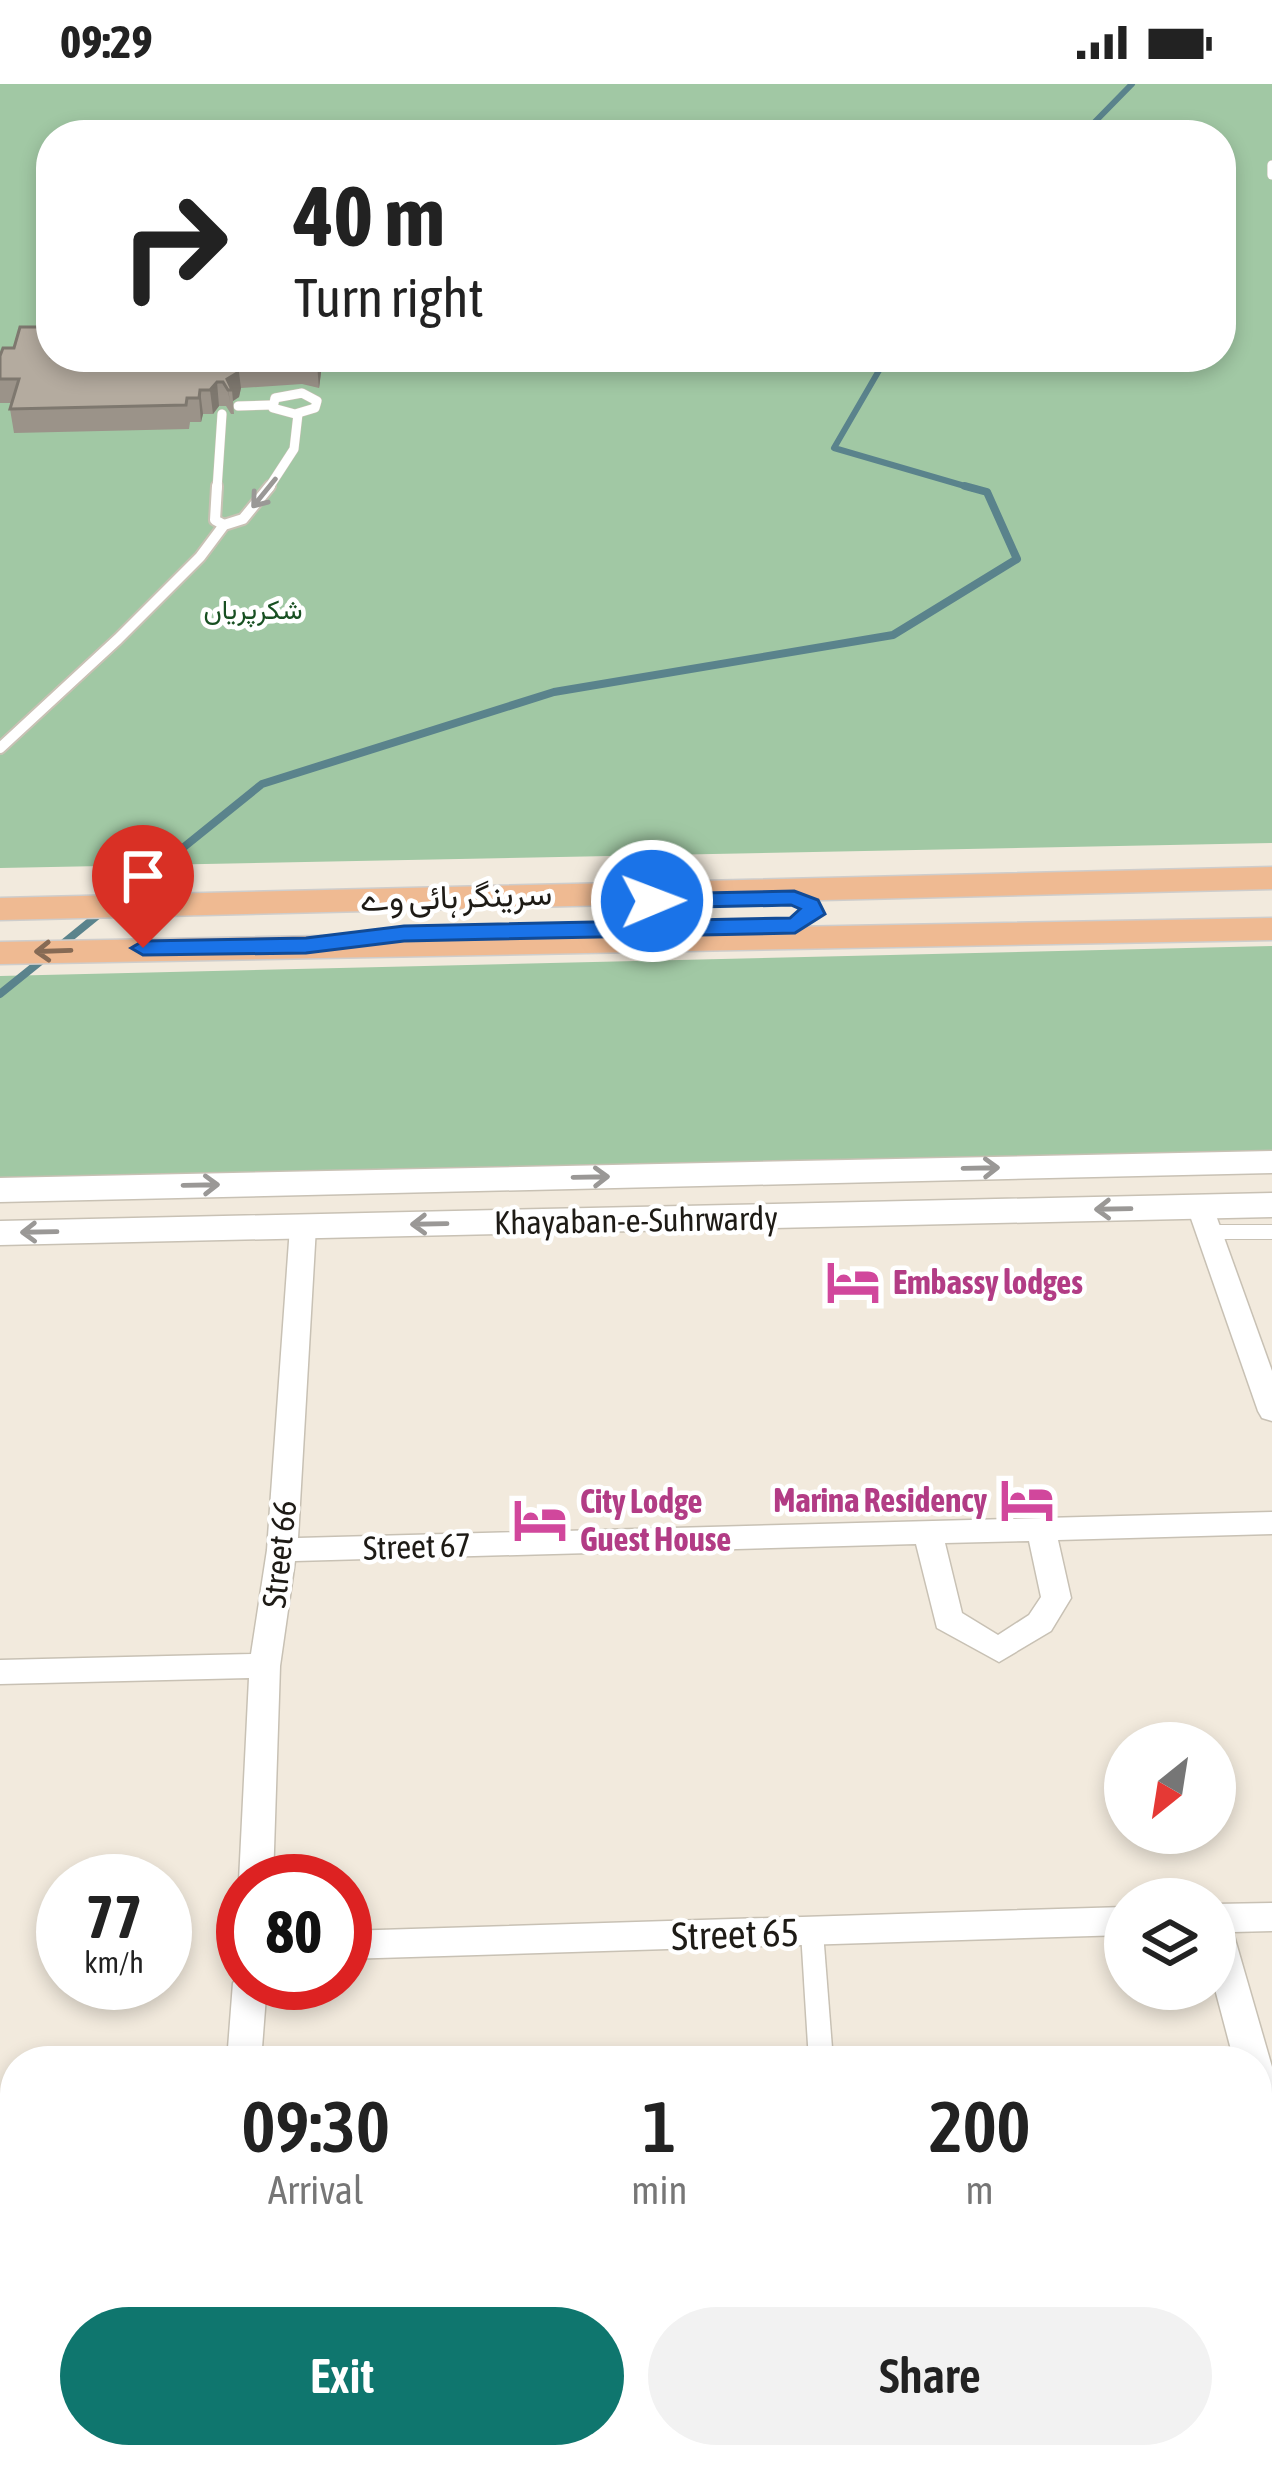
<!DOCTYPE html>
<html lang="en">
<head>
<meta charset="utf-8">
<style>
	:root { --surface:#fff; --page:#f2f2f2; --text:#222; --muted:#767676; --accent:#0f766e }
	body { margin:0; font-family:"Asap Condensed",Vazirmatn,sans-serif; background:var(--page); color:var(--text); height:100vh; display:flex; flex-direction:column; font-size:45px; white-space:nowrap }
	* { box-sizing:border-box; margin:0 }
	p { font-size:39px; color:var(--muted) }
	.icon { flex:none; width:66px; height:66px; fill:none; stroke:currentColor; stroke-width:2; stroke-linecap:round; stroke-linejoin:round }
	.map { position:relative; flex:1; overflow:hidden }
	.details { position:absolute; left:0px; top:1962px; width:1272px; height:423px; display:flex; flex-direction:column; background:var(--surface); border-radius:48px 48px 0 0; box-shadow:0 6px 18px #0003 }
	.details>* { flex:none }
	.guide { position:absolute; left:36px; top:36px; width:1200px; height:252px; border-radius:48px; box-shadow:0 6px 18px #0003; background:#fff; color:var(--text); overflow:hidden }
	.needle { width:78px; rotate:210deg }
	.fabs { position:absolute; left:1104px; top:1638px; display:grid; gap:24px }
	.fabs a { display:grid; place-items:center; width:132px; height:132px; border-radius:50%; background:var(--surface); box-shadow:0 6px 18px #0003; font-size:60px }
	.speed { position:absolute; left:36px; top:1770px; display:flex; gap:24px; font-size:60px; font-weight:700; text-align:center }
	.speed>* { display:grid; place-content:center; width:156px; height:156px; border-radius:50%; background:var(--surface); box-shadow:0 6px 18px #0003; line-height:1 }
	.speed small { font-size:30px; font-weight:400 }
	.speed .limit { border:18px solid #d22; background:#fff; color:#111 }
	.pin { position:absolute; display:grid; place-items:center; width:102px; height:102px; color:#fff; margin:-123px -51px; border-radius:50% 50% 50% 0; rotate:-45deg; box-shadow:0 0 12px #0007 }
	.pin .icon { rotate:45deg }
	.me { position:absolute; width:132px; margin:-66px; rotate:89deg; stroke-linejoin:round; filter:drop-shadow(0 0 9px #0008) }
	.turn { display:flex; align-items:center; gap:42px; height:252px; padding:0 60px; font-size:54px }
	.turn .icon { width:156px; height:156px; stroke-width:2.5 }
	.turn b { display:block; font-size:84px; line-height:102px }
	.eta { display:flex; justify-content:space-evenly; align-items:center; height:204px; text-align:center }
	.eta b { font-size:72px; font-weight:600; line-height:84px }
	.button { display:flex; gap:24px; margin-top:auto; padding:24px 60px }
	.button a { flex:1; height:138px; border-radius:72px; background:var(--accent); color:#fff; font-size:48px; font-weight:600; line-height:138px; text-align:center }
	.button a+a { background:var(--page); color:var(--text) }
	.status { display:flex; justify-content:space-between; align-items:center; height:84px; padding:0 60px; background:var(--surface); direction:ltr }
	.status svg { height:33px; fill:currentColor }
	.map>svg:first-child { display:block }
</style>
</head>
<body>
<div class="status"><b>09:29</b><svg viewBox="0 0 49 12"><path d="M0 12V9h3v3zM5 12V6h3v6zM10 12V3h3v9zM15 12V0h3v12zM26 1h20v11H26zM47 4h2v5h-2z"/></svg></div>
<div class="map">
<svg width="1272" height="2383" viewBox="0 0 1272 2383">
	<rect width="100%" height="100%" fill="#f2eadd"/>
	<g fill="#a1c8a4" fill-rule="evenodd">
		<path d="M0 0H1272V759L0 784ZM51 51H1221V273H51Z"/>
		<polygon points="1272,862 1272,1068 0,1094 0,892"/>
	</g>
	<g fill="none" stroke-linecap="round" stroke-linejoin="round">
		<g stroke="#5a838c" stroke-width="6">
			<polyline points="1082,51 1132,0"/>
			<polyline points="913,273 881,283 834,364 975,405"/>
		</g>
		<g stroke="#5a838c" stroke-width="8">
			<polyline points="117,817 262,700 554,608 893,551 1017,475 987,408 965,402"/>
			<polyline points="60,862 103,827"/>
			<polyline points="0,910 47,872"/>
		</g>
		<defs>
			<g id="service-far2">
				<polyline points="1272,81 1272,91"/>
				<polygon points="302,309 317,317 315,324 295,330 273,324 275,314"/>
				<polyline points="238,322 271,321"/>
				<polyline points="217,405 222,330"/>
				<polyline points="268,405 294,365 298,330"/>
			</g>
			<g id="service-far1">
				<polyline points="217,402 215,436 224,441"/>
				<polyline points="0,664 118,555 200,473 224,441 243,435 270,402"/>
			</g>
			<polyline id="service" points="1208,1148 1272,1148"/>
			<g id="pedestrian">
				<polygon points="812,1839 820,1841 823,1848 833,1977 809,1977 801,1848 804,1841"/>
				<polygon points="834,2370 860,2370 861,2383 835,2383"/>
			</g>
			<g id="minor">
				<polygon points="1200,1114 1213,1123 1272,1287 1272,1337 1262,1334 1258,1327 1187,1123"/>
				<path d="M303 1134 316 1143 298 1454 1272 1428V1450L1058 1456 1071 1514 1051 1547 999 1578 937 1544 916 1460 295 1477 280 1582 273 1797H243V1804L239 1797 249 1594 0 1600V1576L251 1570 267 1466 290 1143ZM1029 1457 1041 1513 1029 1531 998 1551 962 1529 945 1459Z"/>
				<polygon points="1272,1819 1272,1847 1233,1848 1272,1983 1272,2036 1257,2026 1257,1977 1234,1977 1215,1905 1215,1820"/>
				<polygon points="1125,1823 1125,1851 345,1875 345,1847"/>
				<polygon points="243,1887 243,1899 267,1899 261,1977 227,1977 233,1899"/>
				<rect x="0" y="2050" width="15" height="32"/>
				<polygon points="199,2370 237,2370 236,2383 198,2383"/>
				<polygon points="318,2370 570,2370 565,2383 313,2383"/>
				<polygon points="1042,2370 1080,2370 1082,2383 1044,2383"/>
				<polygon points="1182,2370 1220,2370 1224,2383 1186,2383"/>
			</g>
			<g id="secondary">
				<polygon points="1272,1067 1272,1089 0,1118 0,1094"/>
				<polygon points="1272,1109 1272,1133 0,1161 0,1137"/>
			</g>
			<g id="trunk">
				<polygon points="1272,783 1272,805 0,836 0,814"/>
				<polygon points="1272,834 1272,856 0,880 0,858"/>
			</g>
		</defs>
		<use href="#service-far2" stroke="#c8c1b4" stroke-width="10"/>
		<use href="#service-far1" stroke="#c8c1b4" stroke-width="14"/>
		<use href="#service" stroke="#c8c1b4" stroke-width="16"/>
		<use href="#pedestrian" stroke="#c8c1b4" stroke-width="3"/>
		<use href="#minor" stroke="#c8c1b4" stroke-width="3"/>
		<use href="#secondary" stroke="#c8c1b4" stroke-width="3"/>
		<use href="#trunk" stroke="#cecdcc" stroke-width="3"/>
		<use href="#service-far2" stroke="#fff" stroke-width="9"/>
		<use href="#service-far1" stroke="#fff" stroke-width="10"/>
		<use href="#service" stroke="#fff" stroke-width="14"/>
		<use href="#pedestrian" fill="#fff" fill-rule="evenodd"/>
		<use href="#minor" fill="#fff" fill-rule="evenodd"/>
		<use href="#secondary" fill="#fff" fill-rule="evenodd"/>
		<use href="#trunk" fill="#efba92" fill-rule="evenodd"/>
	</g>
	<polygon fill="#9b9389" points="14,264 51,273 323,273 319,304 302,300 241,304 239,313 233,317 234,330 231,330 226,322 219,322 213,330 203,330 201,338 190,338 189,345 14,349 10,325 12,319 0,319 0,272"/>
	<g fill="#7e786f">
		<polygon points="318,273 323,273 319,304 317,280"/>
		<polygon points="238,281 241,304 239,313 233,317 232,306 228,306 230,319 227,295"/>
		<polygon points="217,298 219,322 213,330 210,306"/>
		<polygon points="200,306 203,330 201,338 199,314"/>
	</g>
	<polygon fill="#b4ab9f" stroke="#7e786f" stroke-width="3" points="51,241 51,273 318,273 317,280 300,276 238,281 237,289 227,295 232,306 228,306 223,298 217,298 210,306 200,306 199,314 187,314 186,321 10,325 19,295 0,295 0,272 3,264 14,264 20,243 50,243"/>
	<defs><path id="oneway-shaft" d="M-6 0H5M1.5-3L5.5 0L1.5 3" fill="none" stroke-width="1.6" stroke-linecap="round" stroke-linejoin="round" transform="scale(3)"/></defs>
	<g stroke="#9a9896">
		<use href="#oneway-shaft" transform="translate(264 409) rotate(129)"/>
		<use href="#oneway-shaft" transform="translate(981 1084) rotate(-1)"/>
		<use href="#oneway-shaft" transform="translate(591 1093) rotate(-1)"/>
		<use href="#oneway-shaft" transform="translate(201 1101) rotate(-1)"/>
		<use href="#oneway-shaft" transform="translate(1113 1125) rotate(179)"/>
		<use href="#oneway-shaft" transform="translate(429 1140) rotate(179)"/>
		<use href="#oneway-shaft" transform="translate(39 1148) rotate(179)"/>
	</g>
	<use stroke="#866a54" href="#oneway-shaft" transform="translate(53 867) rotate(178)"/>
	<polygon fill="#1a73e8" stroke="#114b97" stroke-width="3" points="794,807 818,816 825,830 795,849 404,857 306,869 143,871 131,864 143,857 306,854 404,842 790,834 800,825 791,821 652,824 640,817 652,810"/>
	<defs>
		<symbol id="hotel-bare" viewBox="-9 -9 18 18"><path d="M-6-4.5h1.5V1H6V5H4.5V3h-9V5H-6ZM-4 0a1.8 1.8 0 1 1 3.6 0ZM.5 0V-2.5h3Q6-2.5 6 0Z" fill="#d1479c" stroke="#fff" stroke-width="2.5" paint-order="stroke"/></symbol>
	</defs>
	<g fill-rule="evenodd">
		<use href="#hotel-bare" x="815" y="1160" width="76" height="76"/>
		<use href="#hotel-bare" x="989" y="1378" width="76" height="76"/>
		<use href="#hotel-bare" x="502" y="1398" width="76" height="76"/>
	</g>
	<g text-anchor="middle" stroke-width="9" stroke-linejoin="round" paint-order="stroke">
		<g font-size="27" fill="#185022" stroke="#fff">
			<text x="253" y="535">شکرپریاں</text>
		</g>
		<g font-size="33" fill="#1e1b16" stroke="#fff">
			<text transform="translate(456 812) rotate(-2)" y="12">سرینگر ہائی وے</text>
			<text transform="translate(636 1136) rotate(-1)" y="12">Khayaban-e-Suhrwardy</text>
			<text transform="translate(417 1462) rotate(-2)" y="12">Street 67</text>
			<text transform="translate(279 1470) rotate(-84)" y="12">Street 66</text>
		</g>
		<g font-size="33" font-weight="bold" fill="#b23c85" stroke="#fff" text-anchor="start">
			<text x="893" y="1210">Embassy lodges</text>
			<text x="987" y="1428" text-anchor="end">Marina Residency</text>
			<text x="580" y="1429">City Lodge<tspan x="580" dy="38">Guest House</tspan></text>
		</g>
		<g font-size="39" fill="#1e1b16" stroke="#fff">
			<text transform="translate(735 1850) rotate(-2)" y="14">Street 65</text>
		</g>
	</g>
</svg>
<div class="fabs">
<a><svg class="needle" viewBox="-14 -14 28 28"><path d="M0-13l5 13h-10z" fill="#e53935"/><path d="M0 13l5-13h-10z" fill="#767676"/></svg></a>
<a><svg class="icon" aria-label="layers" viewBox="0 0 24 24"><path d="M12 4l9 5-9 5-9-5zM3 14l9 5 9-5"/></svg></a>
</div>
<div class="speed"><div>77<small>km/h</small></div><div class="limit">80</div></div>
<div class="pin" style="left:143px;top:864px;background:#d93025"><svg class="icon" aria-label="arrive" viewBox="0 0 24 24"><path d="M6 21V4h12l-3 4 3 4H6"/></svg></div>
<svg class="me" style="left:652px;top:817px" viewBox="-20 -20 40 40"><circle r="17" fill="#1a73e8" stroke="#fff" stroke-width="3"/><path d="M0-11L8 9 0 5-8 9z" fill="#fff"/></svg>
<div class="guide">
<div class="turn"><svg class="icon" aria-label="right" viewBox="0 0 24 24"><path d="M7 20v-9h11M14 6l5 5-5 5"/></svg><div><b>40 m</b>Turn right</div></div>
</div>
<section class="details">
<div class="eta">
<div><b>09:30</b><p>Arrival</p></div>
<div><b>1</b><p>min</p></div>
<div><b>200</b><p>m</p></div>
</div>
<div class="button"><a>Exit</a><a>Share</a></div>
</section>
</div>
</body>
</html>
